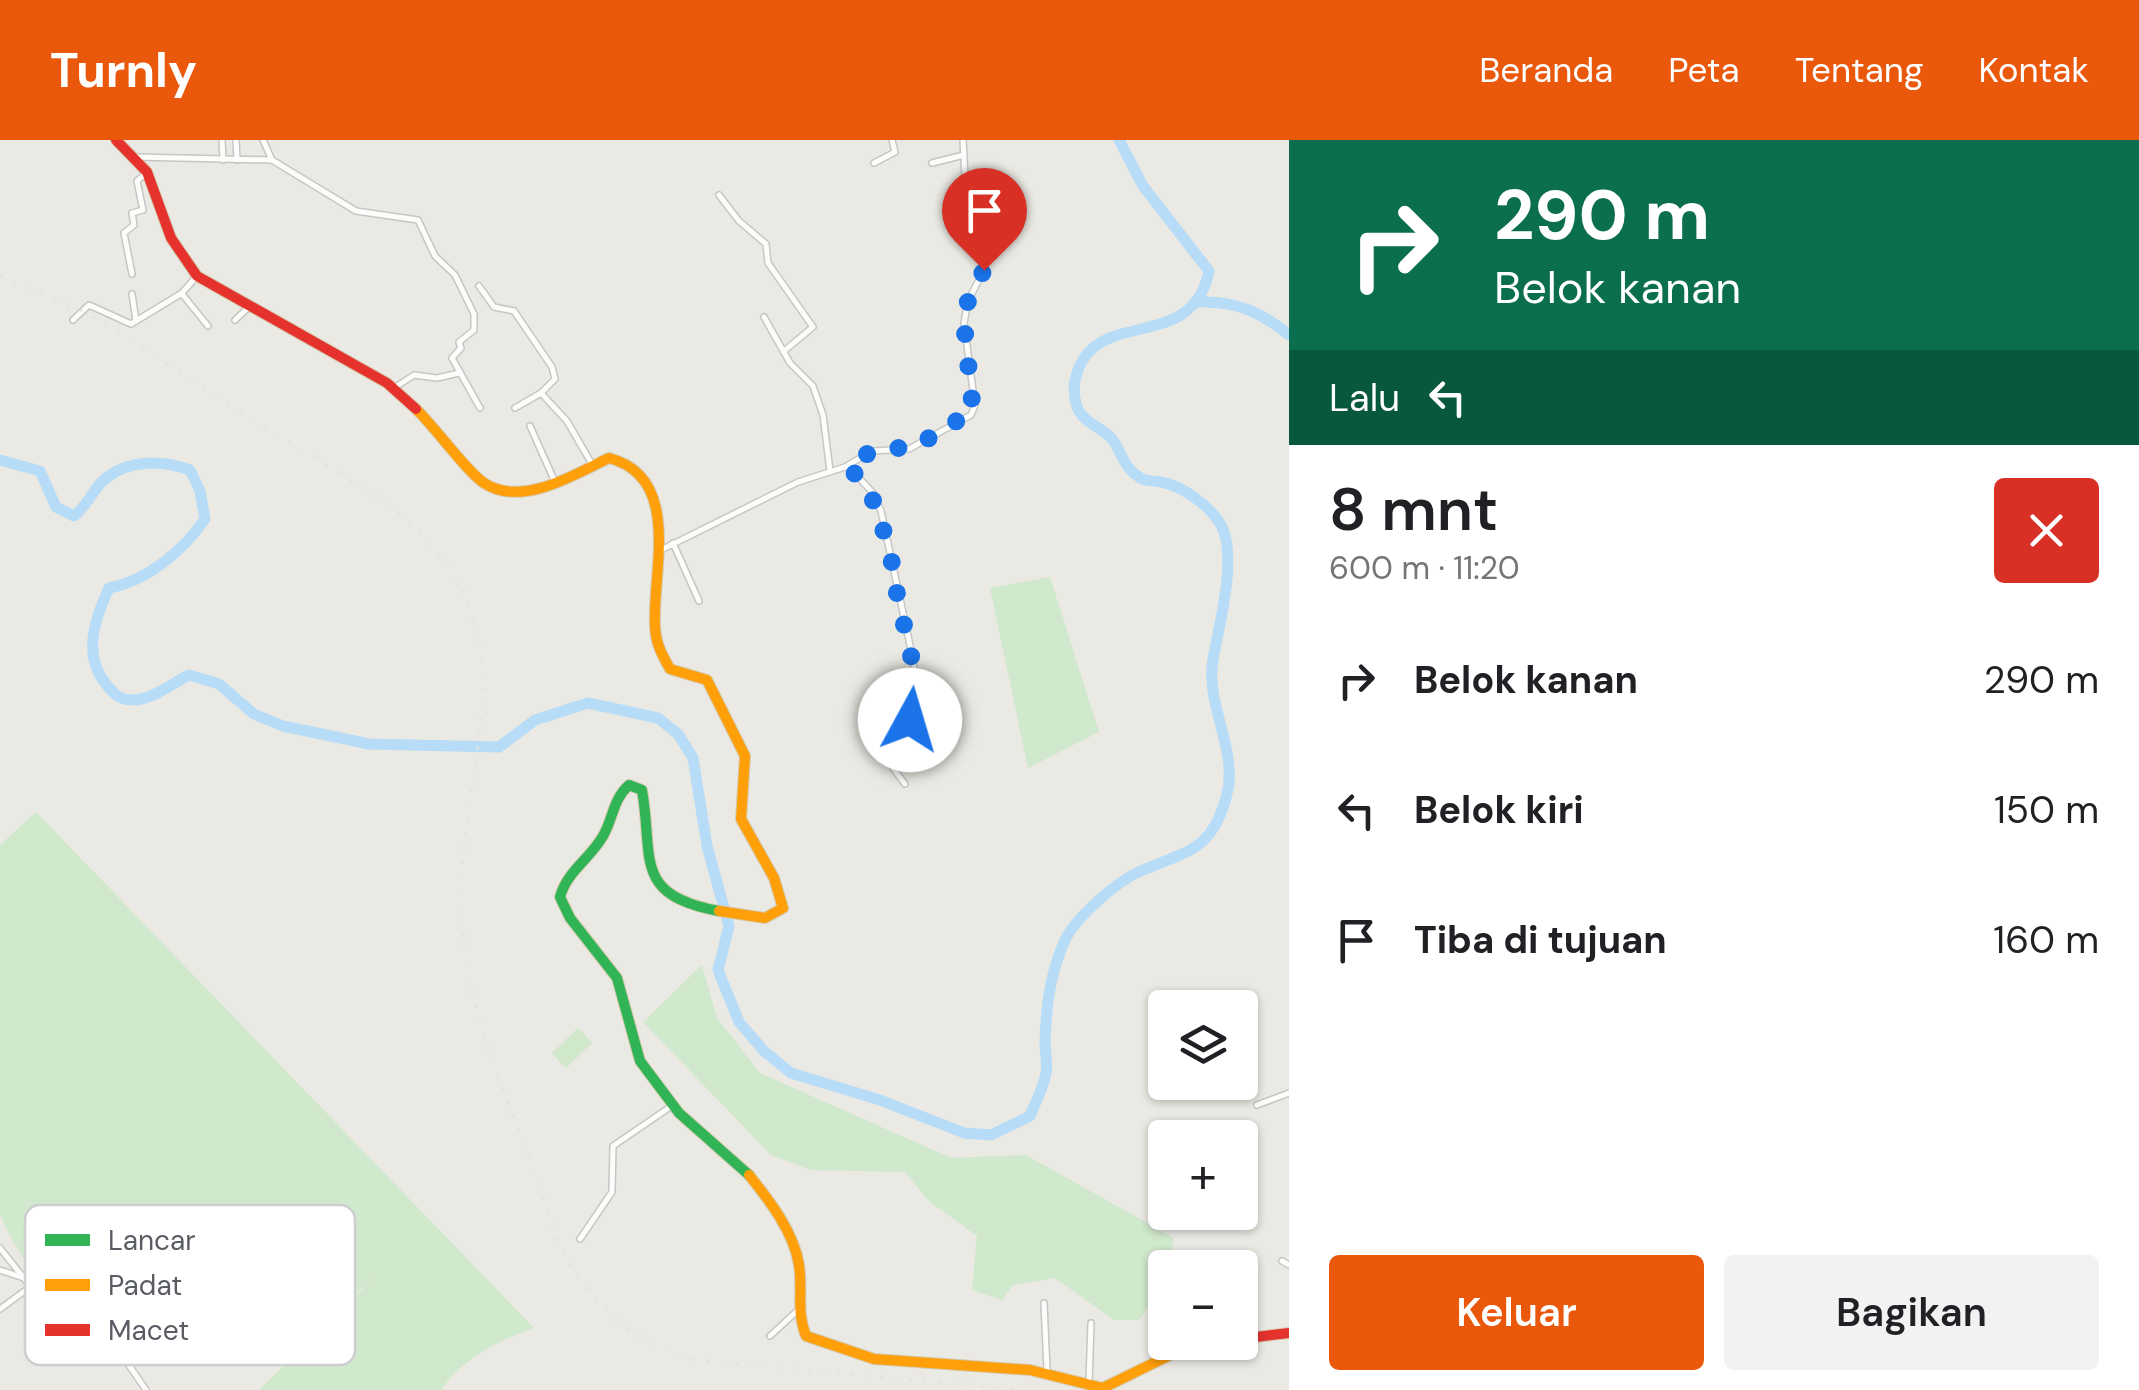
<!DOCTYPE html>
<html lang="id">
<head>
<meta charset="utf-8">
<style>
	:root { --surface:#fff; --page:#f2f2f2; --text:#202124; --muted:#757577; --accent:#ea580c }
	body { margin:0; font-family:"DM Sans",sans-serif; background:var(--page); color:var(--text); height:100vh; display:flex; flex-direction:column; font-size:38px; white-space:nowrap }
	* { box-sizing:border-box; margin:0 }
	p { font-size:32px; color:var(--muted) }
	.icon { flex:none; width:55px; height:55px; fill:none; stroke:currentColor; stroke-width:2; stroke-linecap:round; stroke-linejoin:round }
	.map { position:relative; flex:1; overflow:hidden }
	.side { display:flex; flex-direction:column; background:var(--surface); width:850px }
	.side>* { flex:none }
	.guide { background:#0b6e4f; color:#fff; overflow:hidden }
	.fabs { position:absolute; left:1148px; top:850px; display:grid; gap:20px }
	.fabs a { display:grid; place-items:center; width:110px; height:110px; border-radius:10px; background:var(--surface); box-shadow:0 2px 8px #0004; font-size:50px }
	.pin { position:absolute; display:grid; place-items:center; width:85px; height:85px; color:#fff; margin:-102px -42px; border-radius:50% 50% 50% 0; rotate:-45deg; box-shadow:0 0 10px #0007 }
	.pin .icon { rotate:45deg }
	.me { position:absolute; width:110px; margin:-55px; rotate:6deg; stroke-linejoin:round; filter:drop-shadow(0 0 8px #0008) }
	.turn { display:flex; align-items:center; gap:35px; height:210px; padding:0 40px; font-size:45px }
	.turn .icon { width:130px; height:130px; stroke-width:2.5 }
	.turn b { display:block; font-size:70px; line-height:85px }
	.then { display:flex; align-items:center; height:95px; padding:0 40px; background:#0003; gap:20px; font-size:38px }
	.round { display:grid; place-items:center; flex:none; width:105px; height:105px; border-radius:10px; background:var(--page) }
	.overview { display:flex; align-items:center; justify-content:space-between; height:170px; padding:0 40px }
	h1 { font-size:60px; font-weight:600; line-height:75px }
	.cta { display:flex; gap:20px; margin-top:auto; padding:20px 40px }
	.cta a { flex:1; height:115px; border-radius:10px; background:var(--accent); color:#fff; font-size:40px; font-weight:600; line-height:115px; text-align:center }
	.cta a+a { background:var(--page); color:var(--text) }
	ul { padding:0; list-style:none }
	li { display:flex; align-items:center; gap:30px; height:130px; padding:0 40px }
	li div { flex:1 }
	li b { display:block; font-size:38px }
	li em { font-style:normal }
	header { display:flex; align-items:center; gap:60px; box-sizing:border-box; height:140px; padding:0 50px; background:var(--accent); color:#fff }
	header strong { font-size:48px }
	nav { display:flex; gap:55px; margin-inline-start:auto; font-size:35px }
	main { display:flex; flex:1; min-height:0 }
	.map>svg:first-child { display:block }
</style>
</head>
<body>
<header>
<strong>Turnly</strong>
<nav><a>Beranda</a><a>Peta</a><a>Tentang</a><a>Kontak</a></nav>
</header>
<main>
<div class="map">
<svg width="1289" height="1250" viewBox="0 0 1289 1250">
	<rect width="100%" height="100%" fill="#eae9e3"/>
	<g fill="#d0e8cc">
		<polygon points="1050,437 1099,592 1028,628 990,448"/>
		<path d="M36 672 534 1188C503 1198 458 1221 442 1250H259L298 1212 310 1217 300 1211 383 1129 296 1209 235 1177C204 1185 167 1201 136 1200 70 1198 24 1128 0 1075V705Z"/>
		<polygon points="702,825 717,878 760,933 951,1018 1026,1015 1174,1098 1165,1141 1139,1180 1114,1180 1055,1138 1013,1145 1002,1160 972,1150 977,1096 929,1061 905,1032 811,1030 771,1015 643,882"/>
		<polygon points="578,888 592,903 566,928 552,913"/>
	</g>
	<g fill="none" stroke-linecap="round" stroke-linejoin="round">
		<g stroke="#b6dcf7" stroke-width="11">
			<path d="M1200 162C1236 161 1261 172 1289 195"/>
			<path d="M0 320 40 331 56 367 74 376C89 364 95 346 105 339 129 319 162 320 190 330L200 351 205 379C183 411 147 441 109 448 95 478 82 515 106 544 113 553 119 560 132 560 150 561 173 543 189 535L219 544 254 574 283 586 369 604 499 607 535 580 588 563 658 578 678 594 693 618 707 706 729 786 718 830 739 882 764 911 791 933 880 960 964 993 991 995 1030 976C1035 963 1044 947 1046 933 1048 924 1045 913 1045 903 1046 867 1050 833 1065 800 1077 776 1118 740 1143 730 1188 711 1213 710 1227 654 1238 609 1205 565 1213 519 1219 486 1238 416 1221 385 1210 366 1183 346 1161 342 1153 340 1145 342 1139 337 1125 329 1121 312 1113 300 1103 288 1086 284 1079 271 1075 264 1073 250 1075 241 1090 163 1192 217 1209 131L1143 46 1119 0"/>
		</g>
		<defs>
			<g id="street">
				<polyline points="222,0 223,20"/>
				<polyline points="236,0 237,20"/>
				<polyline points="263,0 272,20"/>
				<polyline points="136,17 272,20 356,71 418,80 435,116 455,135 474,174 474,190 459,202 461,208 452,218 480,268"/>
				<polyline points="874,23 895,12 892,0"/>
				<polyline points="932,23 964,15"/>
				<polyline points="719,55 739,81 766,104 768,123 813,187 784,211"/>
				<polyline points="132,134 124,93 134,85 132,73 143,70 137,41 146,33"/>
				<polyline points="479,146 494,167 514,171 552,227 555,239 541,253"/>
				<polyline points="132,154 136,181"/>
				<polyline points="182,154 208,186"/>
				<polyline points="764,177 790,223 813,246 823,275 830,331"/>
				<polyline points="73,180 89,165 131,184 182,153 197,136"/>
				<polyline points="235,180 250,166"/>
				<polyline points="394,248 414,235 437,238 459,233"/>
				<polyline points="515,268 541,253 567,281 593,326"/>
				<polyline points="530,286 555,342"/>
				<path d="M848 326 873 353 881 371 913 519C919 557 905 592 893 628L905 644"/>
				<polyline points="673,403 699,461"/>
				<polyline points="661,410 798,342 845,327 872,311 909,309 971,275 975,265 964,183 968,161 984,130 965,36 963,0"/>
				<polyline points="1257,965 1289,953"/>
				<polyline points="580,1099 612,1052 613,1006 673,965"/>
				<polyline points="0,1108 34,1151 86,1199 113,1202 146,1250"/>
				<polyline points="1282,1121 1289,1125"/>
				<polyline points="0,1130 24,1138"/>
				<polyline points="1044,1163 1047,1230"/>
				<polyline points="0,1169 30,1147"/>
				<polyline points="770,1196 797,1171"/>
				<polyline points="1089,1242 1091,1183"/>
			</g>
			<path id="fast" d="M719 771C632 755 654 718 642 650L629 645C613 659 613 679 603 696 590 719 567 731 560 757L570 778 617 838 640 921 679 973 749 1035"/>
			<g id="slow">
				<path d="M416 269C436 288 466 331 484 343 522 368 575 334 609 318 683 337 652 433 655 485 655 502 662 515 670 529L707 540 745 616 741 679 774 738 783 768 765 778 719 771"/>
				<path d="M749 1035C769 1060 794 1092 799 1125 803 1151 796 1171 806 1196L874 1219 1030 1230 1103 1248 1170 1215 1220 1202"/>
			</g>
			<g id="jam">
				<polyline points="116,0 147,32 171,98 197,136 387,243 416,269"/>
				<polyline points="1240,1199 1289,1193"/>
			</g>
		</defs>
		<use href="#street" stroke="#c6c6c5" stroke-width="8"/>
		<use href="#fast" stroke="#d4caaf" stroke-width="12"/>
		<use href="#slow" stroke="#d4caaf" stroke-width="12"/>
		<use href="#jam" stroke="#d4caaf" stroke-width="12"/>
		<use href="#street" stroke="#fcfcfb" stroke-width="5"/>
		<use href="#fast" stroke="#30b455" stroke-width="10"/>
		<use href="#slow" stroke="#ff9f0a" stroke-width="10"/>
		<use href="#jam" stroke="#e5322d" stroke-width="10"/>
		<path stroke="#e2e2e1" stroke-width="2.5" stroke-dasharray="2.5 12" stroke-linecap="butt" d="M0 136 83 171 386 363C551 490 452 616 462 784 467 870 505 951 534 1031 547 1068 557 1111 582 1143 612 1182 651 1210 699 1220L1021 1250"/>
	</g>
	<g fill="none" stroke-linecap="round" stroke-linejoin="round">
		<path stroke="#1a73e8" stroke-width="18" stroke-dasharray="0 32.4" d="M910 580 916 538 896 449 898 439C877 388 890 372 848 326L872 311 916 306 973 271 964 183 968 161 984 130"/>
	</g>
	<rect x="25" y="1065" width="330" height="160" rx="15" fill="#fff" stroke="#cdced0" stroke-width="2.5"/>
	<rect x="45" y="1094" width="45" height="12" fill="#30b455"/>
	<rect x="45" y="1139" width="45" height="12" fill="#ff9f0a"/>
	<rect x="45" y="1184" width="45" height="12" fill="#e5322d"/>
	<g font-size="28" fill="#595d63">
		<text x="108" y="1110">Lancar</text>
		<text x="108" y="1155">Padat</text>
		<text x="108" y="1200">Macet</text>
	</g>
</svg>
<div class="fabs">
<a><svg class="icon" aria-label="layers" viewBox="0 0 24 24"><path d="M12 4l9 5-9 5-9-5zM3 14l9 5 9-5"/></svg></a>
<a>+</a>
<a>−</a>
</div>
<div class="pin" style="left:984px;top:130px;background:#d93025"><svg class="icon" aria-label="arrive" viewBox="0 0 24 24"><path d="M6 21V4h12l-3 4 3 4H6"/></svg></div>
<svg class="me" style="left:910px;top:580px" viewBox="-20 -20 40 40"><circle r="19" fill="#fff"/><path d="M0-13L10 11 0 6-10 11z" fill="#1a73e8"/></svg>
</div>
<section class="side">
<div class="guide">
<div class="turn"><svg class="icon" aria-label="right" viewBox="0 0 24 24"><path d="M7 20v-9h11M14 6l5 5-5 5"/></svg><div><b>290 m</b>Belok kanan</div></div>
<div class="then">Lalu<svg class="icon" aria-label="left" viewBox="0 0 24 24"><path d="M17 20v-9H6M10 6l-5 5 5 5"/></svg></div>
</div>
<div class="overview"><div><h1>8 mnt</h1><p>600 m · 11:20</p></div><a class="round" style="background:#d93025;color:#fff"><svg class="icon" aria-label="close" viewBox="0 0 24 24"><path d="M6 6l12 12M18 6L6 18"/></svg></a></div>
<ul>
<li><svg class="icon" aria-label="right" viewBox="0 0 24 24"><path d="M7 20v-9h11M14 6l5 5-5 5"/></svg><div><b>Belok kanan</b></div><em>290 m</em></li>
<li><svg class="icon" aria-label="left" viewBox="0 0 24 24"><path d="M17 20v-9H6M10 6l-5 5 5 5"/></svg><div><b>Belok kiri</b></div><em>150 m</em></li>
<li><svg class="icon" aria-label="arrive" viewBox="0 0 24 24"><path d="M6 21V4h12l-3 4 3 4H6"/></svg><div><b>Tiba di tujuan</b></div><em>160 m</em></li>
</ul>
<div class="cta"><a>Keluar</a><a>Bagikan</a></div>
</section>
</main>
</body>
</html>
